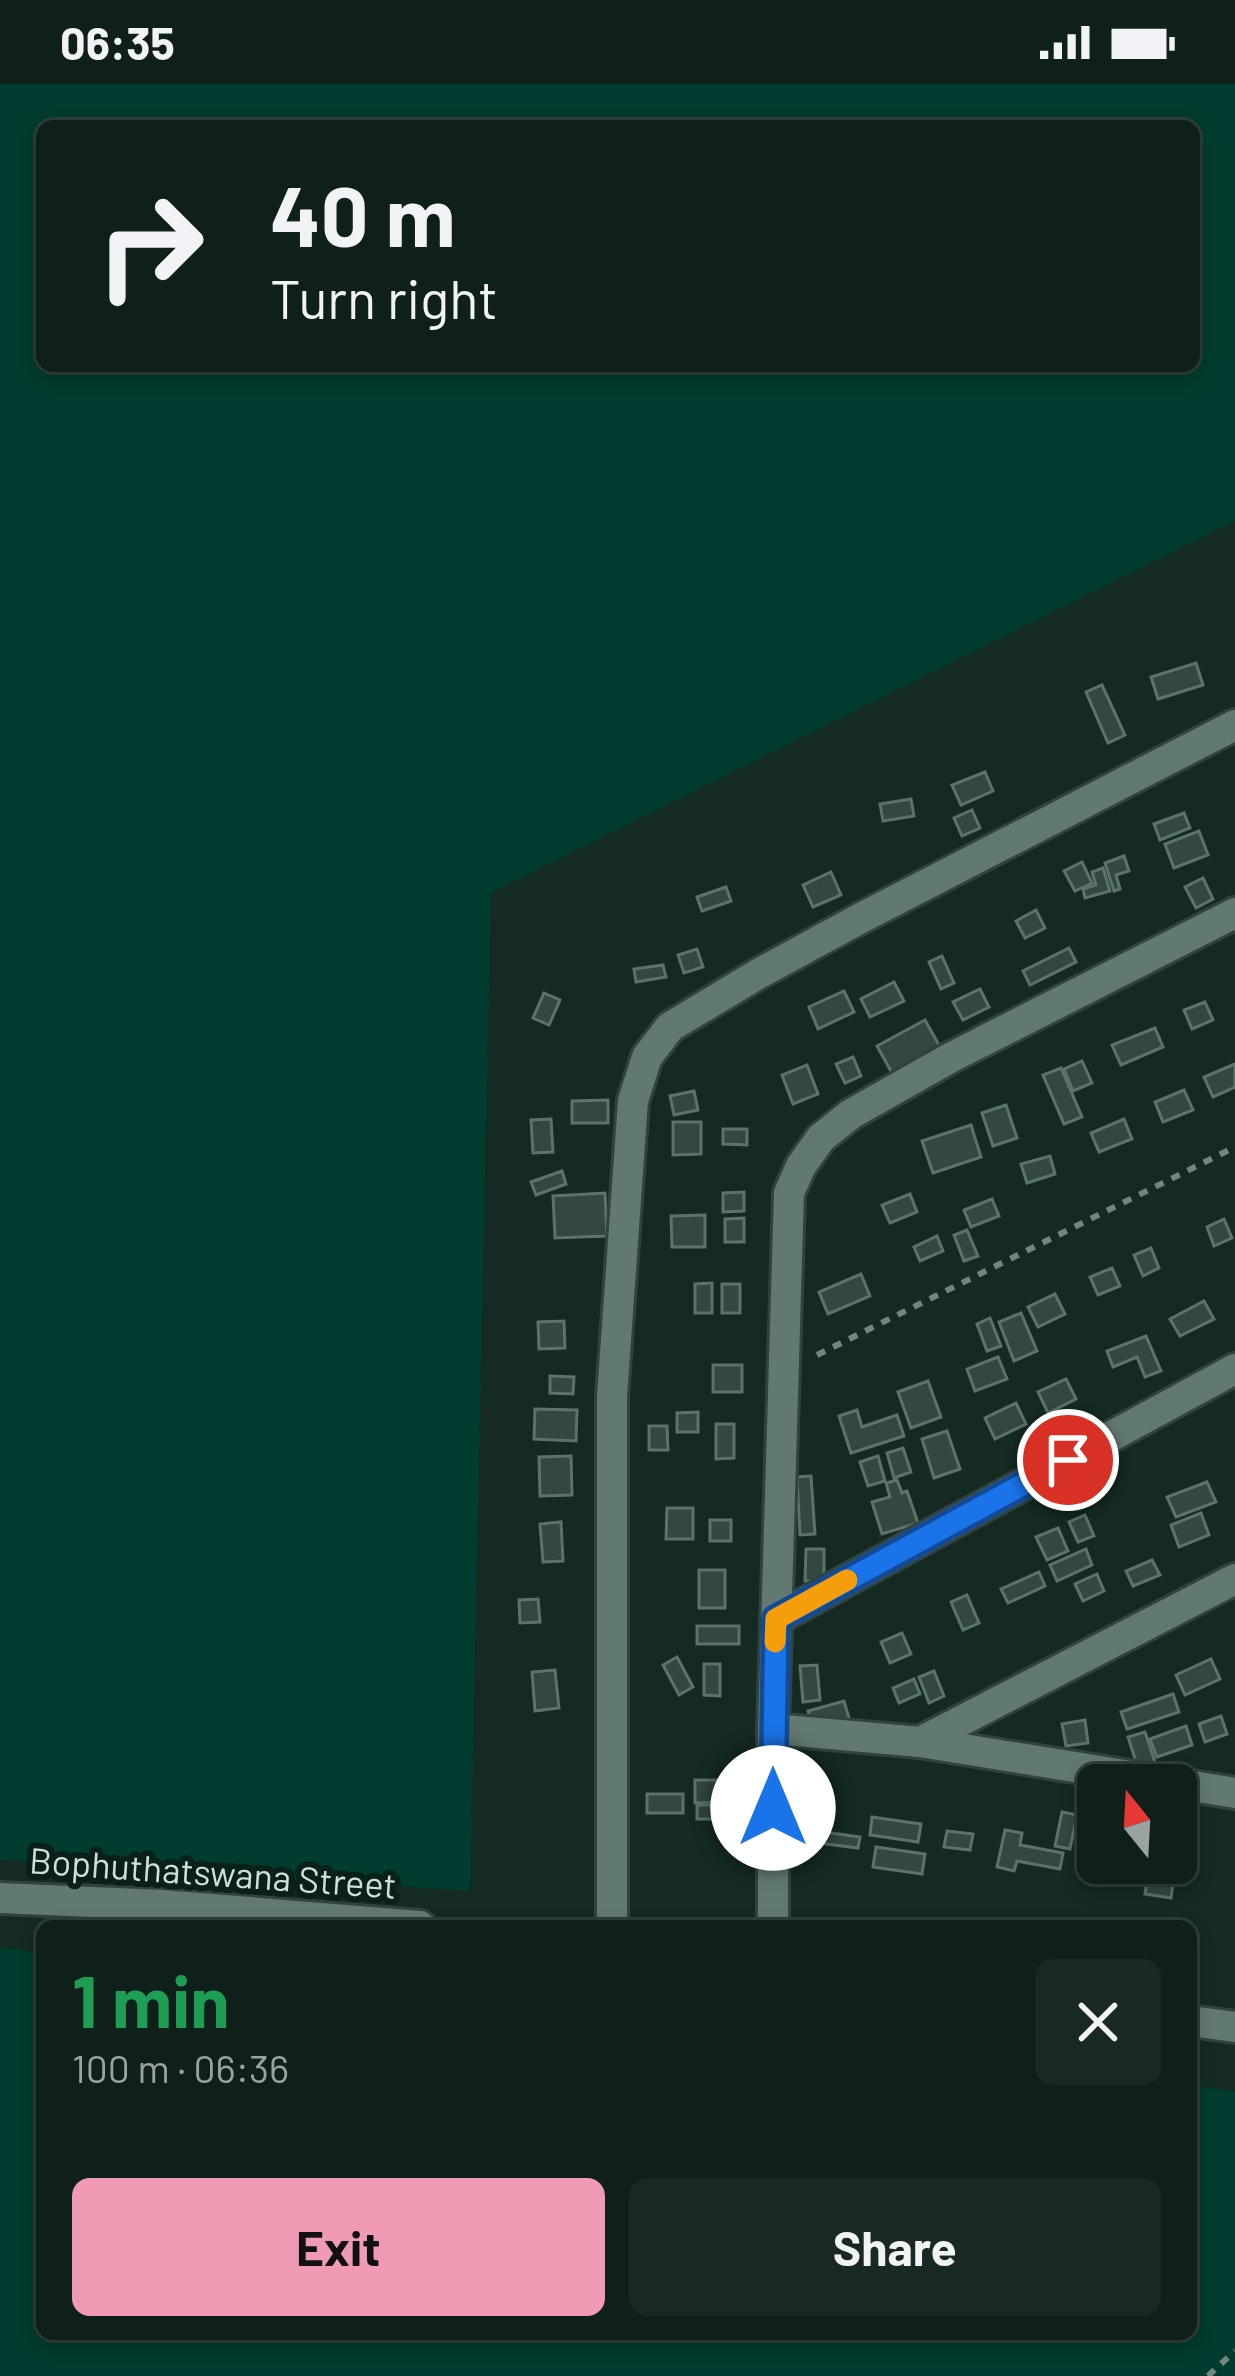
<!DOCTYPE html>
<html lang="en">
<head>
<meta charset="utf-8">
<style>
	:root { --surface:#0f201a; --page:#182823; --text:#f1f3f6; --muted:#9ba3a2; --line:#2f3e39; --accent:#f19ab3 }
	body { margin:0; font-family:Barlow,sans-serif; background:var(--page); color:var(--text); height:100vh; display:flex; flex-direction:column; font-size:45px; white-space:nowrap }
	* { box-sizing:border-box; margin:0 }
	p { font-size:39px; color:var(--muted) }
	.icon { flex:none; width:66px; height:66px; fill:none; stroke:currentColor; stroke-width:2; stroke-linecap:round; stroke-linejoin:round }
	.map { position:relative; flex:1; overflow:hidden }
	.details { position:absolute; left:36px; top:1836px; width:1161px; height:420px; display:flex; flex-direction:column; background:var(--surface); border-radius:18px; box-shadow:0 6px 18px #0003,0 0 0 3px var(--line) }
	.details>* { flex:none }
	.hud { position:absolute; left:36px; top:36px; width:1164px; height:252px; border-radius:18px; box-shadow:0 6px 18px #0003,0 0 0 3px var(--line); background:#0f201a; color:var(--text); overflow:hidden }
	.needle { width:78px; rotate:342deg }
	.fabs { position:absolute; left:1077px; top:1680px; display:grid; gap:24px }
	.fabs a { display:grid; place-items:center; width:120px; height:120px; border-radius:18px; background:var(--surface); box-shadow:0 6px 18px #0003,0 0 0 3px var(--line); font-size:60px }
	.pin { position:absolute; display:grid; place-items:center; width:102px; height:102px; color:#fff; margin:-51px; border:6px solid #fff; border-radius:50%; box-shadow:0 3px 12px #0007 }
	.me { position:absolute; width:132px; margin:-66px; rotate:0deg; stroke-linejoin:round; filter:drop-shadow(0 0 9px #0008) }
	.turn { display:flex; align-items:center; gap:42px; height:252px; padding:0 36px; font-size:54px }
	.turn .icon { width:156px; height:156px; stroke-width:2.5 }
	.turn b { display:block; font-size:84px; line-height:102px }
	.round { display:grid; place-items:center; flex:none; width:126px; height:126px; border-radius:18px; background:var(--page) }
	.summary { display:flex; align-items:center; justify-content:space-between; height:204px; padding:0 36px }
	h1 { font-size:72px; font-weight:700; line-height:90px; color:#1e9e55 }
	.button { display:flex; gap:24px; margin-top:auto; padding:24px 36px }
	.button a { flex:1; height:138px; border-radius:18px; background:var(--accent); color:#111; font-size:48px; font-weight:700; line-height:138px; text-align:center }
	.button a+a { background:var(--page); color:var(--text) }
	.status { display:flex; justify-content:space-between; align-items:center; height:84px; padding:0 60px; background:var(--surface); direction:ltr }
	.status svg { height:33px; fill:currentColor }
	.map>svg:first-child { display:block }
</style>
</head>
<body>
<div class="status"><b>06:35</b><svg viewBox="0 0 49 12"><path d="M0 12V9h3v3zM5 12V6h3v6zM10 12V3h3v9zM15 12V0h3v12zM26 1h20v11H26zM47 4h2v5h-2z"/></svg></div>
<div class="map">
<svg width="1235" height="2292" viewBox="0 0 1235 2292">
	<rect width="100%" height="100%" fill="#142a23"/>
	<g fill="#003c2f" fill-rule="evenodd">
		<path d="M0 0H1235V437L491 809 470 1807 0 1776ZM42 42H1194V282H42Z"/>
		<polygon points="0,1864 42,1868 42,2250 1191,2250 1191,2001 1235,2008 1235,2292 0,2292"/>
	</g>
	<g fill="#324841" stroke="#5b736b" stroke-width="3">
		<polygon points="1196,579 1203,601 1158,615 1151,593"/>
		<polygon points="1102,601 1125,651 1108,659 1086,608"/>
		<polygon points="985,688 993,707 961,721 952,701"/>
		<polygon points="911,715 914,732 883,737 880,720"/>
		<polygon points="972,726 980,744 962,752 954,734"/>
		<polygon points="1184,729 1190,744 1160,756 1154,740"/>
		<polygon points="1199,747 1208,771 1174,784 1165,760"/>
		<polygon points="1124,772 1129,787 1116,791 1120,805 1114,807 1105,779"/>
		<polygon points="1082,778 1092,799 1075,807 1064,787"/>
		<polygon points="1103,784 1110,807 1085,814 1083,805 1096,801 1092,788"/>
		<polygon points="831,788 841,811 813,823 803,801"/>
		<polygon points="1203,794 1213,815 1196,824 1185,803"/>
		<polygon points="726,803 731,817 702,827 697,813"/>
		<polygon points="1036,826 1045,844 1025,854 1016,837"/>
		<polygon points="1069,864 1076,878 1030,901 1023,887"/>
		<polygon points="697,865 703,883 684,889 678,871"/>
		<polygon points="942,872 954,899 941,905 929,878"/>
		<polygon points="663,881 666,893 636,898 634,885"/>
		<polygon points="894,898 904,917 870,933 861,915"/>
		<polygon points="980,905 989,923 963,936 953,918"/>
		<polygon points="844,907 854,928 818,945 809,923"/>
		<polygon points="544,909 560,916 549,941 533,934"/>
		<polygon points="1205,918 1213,936 1192,945 1184,926"/>
		<polygon points="925,936 940,963 892,989 877,962"/>
		<polygon points="1155,944 1163,963 1121,981 1112,961"/>
		<polygon points="853,973 861,992 845,999 836,980"/>
		<polygon points="1082,977 1092,999 1073,1007 1064,985"/>
		<polygon points="1235,980 1235,1003 1213,1013 1204,993"/>
		<polygon points="807,981 818,1010 793,1020 782,991"/>
		<polygon points="1061,984 1082,1033 1064,1040 1043,991"/>
		<polygon points="1184,1006 1193,1026 1163,1038 1155,1018"/>
		<polygon points="694,1007 698,1026 674,1031 670,1012"/>
		<polygon points="608,1016 608,1039 572,1039 572,1017"/>
		<polygon points="1006,1021 1017,1054 993,1062 982,1029"/>
		<polygon points="551,1035 553,1068 533,1069 531,1036"/>
		<polygon points="1124,1035 1132,1055 1099,1068 1091,1049"/>
		<polygon points="673,1038 701,1038 701,1070 673,1071"/>
		<polygon points="971,1041 981,1073 933,1089 922,1057"/>
		<polygon points="723,1045 747,1045 747,1061 723,1060"/>
		<polygon points="1050,1072 1055,1090 1027,1099 1021,1080"/>
		<polygon points="562,1087 566,1100 536,1111 531,1098"/>
		<polygon points="744,1108 744,1127 723,1128 723,1109"/>
		<polygon points="605,1109 607,1152 555,1154 553,1112"/>
		<polygon points="910,1110 917,1128 890,1139 882,1121"/>
		<polygon points="992,1115 999,1132 971,1143 964,1126"/>
		<polygon points="705,1131 705,1163 672,1163 671,1132"/>
		<polygon points="744,1134 744,1158 725,1158 725,1135"/>
		<polygon points="1224,1135 1232,1154 1214,1162 1207,1143"/>
		<polygon points="967,1146 978,1172 964,1177 954,1151"/>
		<polygon points="937,1152 943,1167 920,1177 914,1163"/>
		<polygon points="1151,1164 1159,1184 1143,1192 1134,1171"/>
		<polygon points="1112,1184 1120,1202 1098,1211 1090,1193"/>
		<polygon points="861,1190 870,1212 828,1230 819,1208"/>
		<polygon points="712,1199 712,1229 695,1229 695,1200"/>
		<rect x="722" y="1200" width="18" height="29"/>
		<polygon points="1055,1210 1065,1230 1038,1243 1028,1223"/>
		<polygon points="1204,1217 1214,1235 1180,1252 1170,1235"/>
		<polygon points="1021,1229 1037,1267 1014,1277 999,1238"/>
		<polygon points="990,1234 1001,1262 987,1267 977,1240"/>
		<polygon points="564,1237 565,1264 539,1265 538,1238"/>
		<polygon points="1146,1252 1161,1287 1145,1293 1137,1273 1113,1283 1107,1267"/>
		<polygon points="998,1273 1007,1295 975,1307 967,1285"/>
		<rect x="713" y="1281" width="29" height="27"/>
		<polygon points="550,1292 574,1293 573,1310 550,1309"/>
		<polygon points="1066,1295 1076,1315 1048,1329 1038,1308"/>
		<polygon points="928,1297 941,1333 911,1344 898,1308"/>
		<polygon points="1016,1319 1026,1340 995,1355 985,1334"/>
		<polygon points="535,1325 577,1326 576,1357 534,1355"/>
		<polygon points="857,1326 862,1343 897,1331 904,1352 851,1369 839,1332"/>
		<polygon points="698,1328 698,1348 677,1348 677,1329"/>
		<polygon points="716,1340 734,1340 734,1374 716,1375"/>
		<polygon points="649,1342 667,1342 668,1366 649,1366"/>
		<polygon points="947,1347 960,1385 934,1394 922,1355"/>
		<polygon points="903,1364 911,1388 894,1394 887,1369"/>
		<polygon points="571,1372 572,1411 540,1412 539,1373"/>
		<polygon points="878,1372 885,1397 868,1402 860,1378"/>
		<polygon points="811,1392 815,1450 800,1451 797,1393"/>
		<polygon points="897,1396 902,1409 907,1407 918,1439 882,1450 872,1418 890,1413 886,1399"/>
		<polygon points="1207,1398 1216,1418 1176,1433 1167,1413"/>
		<polygon points="667,1424 693,1424 693,1455 666,1455"/>
		<polygon points="1201,1429 1209,1451 1179,1463 1171,1441"/>
		<polygon points="1085,1431 1094,1452 1078,1458 1069,1438"/>
		<rect x="710" y="1436" width="21" height="21"/>
		<polygon points="561,1438 563,1477 543,1478 540,1440"/>
		<polygon points="1058,1444 1068,1467 1047,1476 1036,1453"/>
		<polygon points="806,1465 824,1465 824,1497 805,1497"/>
		<polygon points="1086,1465 1092,1481 1057,1497 1050,1481"/>
		<polygon points="1152,1476 1160,1491 1133,1502 1126,1487"/>
		<rect x="699" y="1486" width="26" height="38"/>
		<polygon points="1039,1488 1045,1502 1008,1519 1001,1505"/>
		<polygon points="1097,1490 1104,1507 1083,1517 1075,1500"/>
		<polygon points="967,1511 979,1539 963,1546 951,1518"/>
		<polygon points="538,1515 540,1538 520,1539 519,1516"/>
		<rect x="697" y="1542" width="42" height="18"/>
		<polygon points="902,1549 911,1570 890,1579 881,1558"/>
		<polygon points="677,1573 693,1603 679,1611 663,1581"/>
		<polygon points="1211,1575 1220,1595 1185,1611 1176,1591"/>
		<polygon points="704,1580 720,1580 720,1612 704,1611"/>
		<polygon points="817,1581 820,1616 803,1618 800,1582"/>
		<polygon points="555,1586 559,1624 535,1627 532,1588"/>
		<polygon points="934,1587 944,1612 929,1619 919,1593"/>
		<polygon points="914,1595 920,1610 899,1619 893,1604"/>
		<polygon points="1173,1610 1179,1628 1127,1645 1121,1628"/>
		<polygon points="844,1617 849,1634 813,1644 808,1627"/>
		<polygon points="1221,1632 1227,1650 1205,1658 1199,1640"/>
		<polygon points="1085,1636 1088,1659 1066,1662 1062,1640"/>
		<polygon points="1186,1642 1192,1661 1157,1673 1150,1655"/>
		<polygon points="1145,1648 1157,1684 1140,1690 1128,1653"/>
		<polygon points="695,1696 717,1696 717,1718 695,1719"/>
		<rect x="647" y="1710" width="36" height="19"/>
		<rect x="697" y="1721" width="42" height="14"/>
		<polygon points="1062,1728 1077,1731 1070,1765 1055,1762"/>
		<polygon points="872,1733 921,1740 918,1758 870,1751"/>
		<polygon points="803,1745 860,1753 858,1764 802,1757"/>
		<polygon points="1005,1746 1022,1749 1020,1761 1063,1769 1060,1785 1017,1777 1014,1787 997,1783"/>
		<polygon points="947,1747 973,1750 970,1766 944,1763"/>
		<polygon points="876,1763 925,1770 922,1790 873,1783"/>
		<polygon points="1095,1776 1098,1779 1125,1780 1121,1801 1092,1797"/>
		<polygon points="1149,1781 1175,1784 1171,1814 1145,1810"/>
	</g>
	<g fill="none" stroke-linecap="round" stroke-linejoin="round">
		<defs>
			<g id="minor">
				<polyline points="776,1535 1235,1285"/>
				<polyline points="773,1645 920,1658 1235,1709"/>
				<polyline points="920,1658 1235,1495"/>
				<polyline points="612,1842 612,1312 633,1017 647,973 670,943 758,890 861,834 1235,641"/>
				<polyline points="773,1842 773,1645 789,1109 801,1082 821,1054 851,1030 950,974 1235,829"/>
			</g>
			<g id="tertiary">
				<polyline points="0,1814 162,1821 420,1842"/>
				<polyline points="1191,1937 1235,1943"/>
			</g>
		</defs>
		<use href="#minor" stroke="#32433e" stroke-width="36"/>
		<use href="#tertiary" stroke="#32433e" stroke-width="36"/>
		<g stroke="#74857f" stroke-width="6" stroke-dasharray="9 9" stroke-linecap="butt">
			<polyline points="817,1271 1235,1063"/>
			<polyline points="1208,2292 1235,2267"/>
		</g>
		<use href="#minor" stroke="#617971" stroke-width="30"/>
		<use href="#tertiary" stroke="#617971" stroke-width="30"/>
	</g>
	<g fill="none" stroke-linecap="round" stroke-linejoin="round">
		<defs>
			<polyline id="route" points="773,1724 776,1535 1068,1376"/>
		</defs>
		<use href="#route" stroke="#114b97" stroke-width="30"/>
		<use href="#route" stroke="#1a73e8" stroke-width="21"/>
		<polyline stroke="#f59e0b" stroke-width="21" points="775,1558 776,1535 847,1496"/>
	</g>
	<g text-anchor="middle" stroke-width="12" stroke-linejoin="round" paint-order="stroke">
		<g font-size="36" fill="#d2dfda" stroke="#0a201a">
			<text transform="translate(213 1789) rotate(4)" y="13">Bophuthatswana Street</text>
		</g>
	</g>
</svg>
<div class="fabs">
<a><svg class="needle" viewBox="-14 -14 28 28"><path d="M0-13l5 13h-10z" fill="#e53935"/><path d="M0 13l5-13h-10z" fill="#9ba3a2"/></svg></a>
</div>
<div class="pin" style="left:1068px;top:1376px;background:#d93025"><svg class="icon" aria-label="arrive" viewBox="0 0 24 24"><path d="M6 21V4h12l-3 4 3 4H6"/></svg></div>
<svg class="me" style="left:773px;top:1724px" viewBox="-20 -20 40 40"><circle r="19" fill="#fff"/><path d="M0-13L10 11 0 6-10 11z" fill="#1a73e8"/></svg>
<div class="hud">
<div class="turn"><svg class="icon" aria-label="right" viewBox="0 0 24 24"><path d="M7 20v-9h11M14 6l5 5-5 5"/></svg><div><b>40 m</b>Turn right</div></div>
</div>
<section class="details">
<div class="summary"><div><h1>1 min</h1><p>100 m · 06:36</p></div><a class="round"><svg class="icon" aria-label="close" viewBox="0 0 24 24"><path d="M6 6l12 12M18 6L6 18"/></svg></a></div>
<div class="button"><a>Exit</a><a>Share</a></div>
</section>
</div>
</body>
</html>
